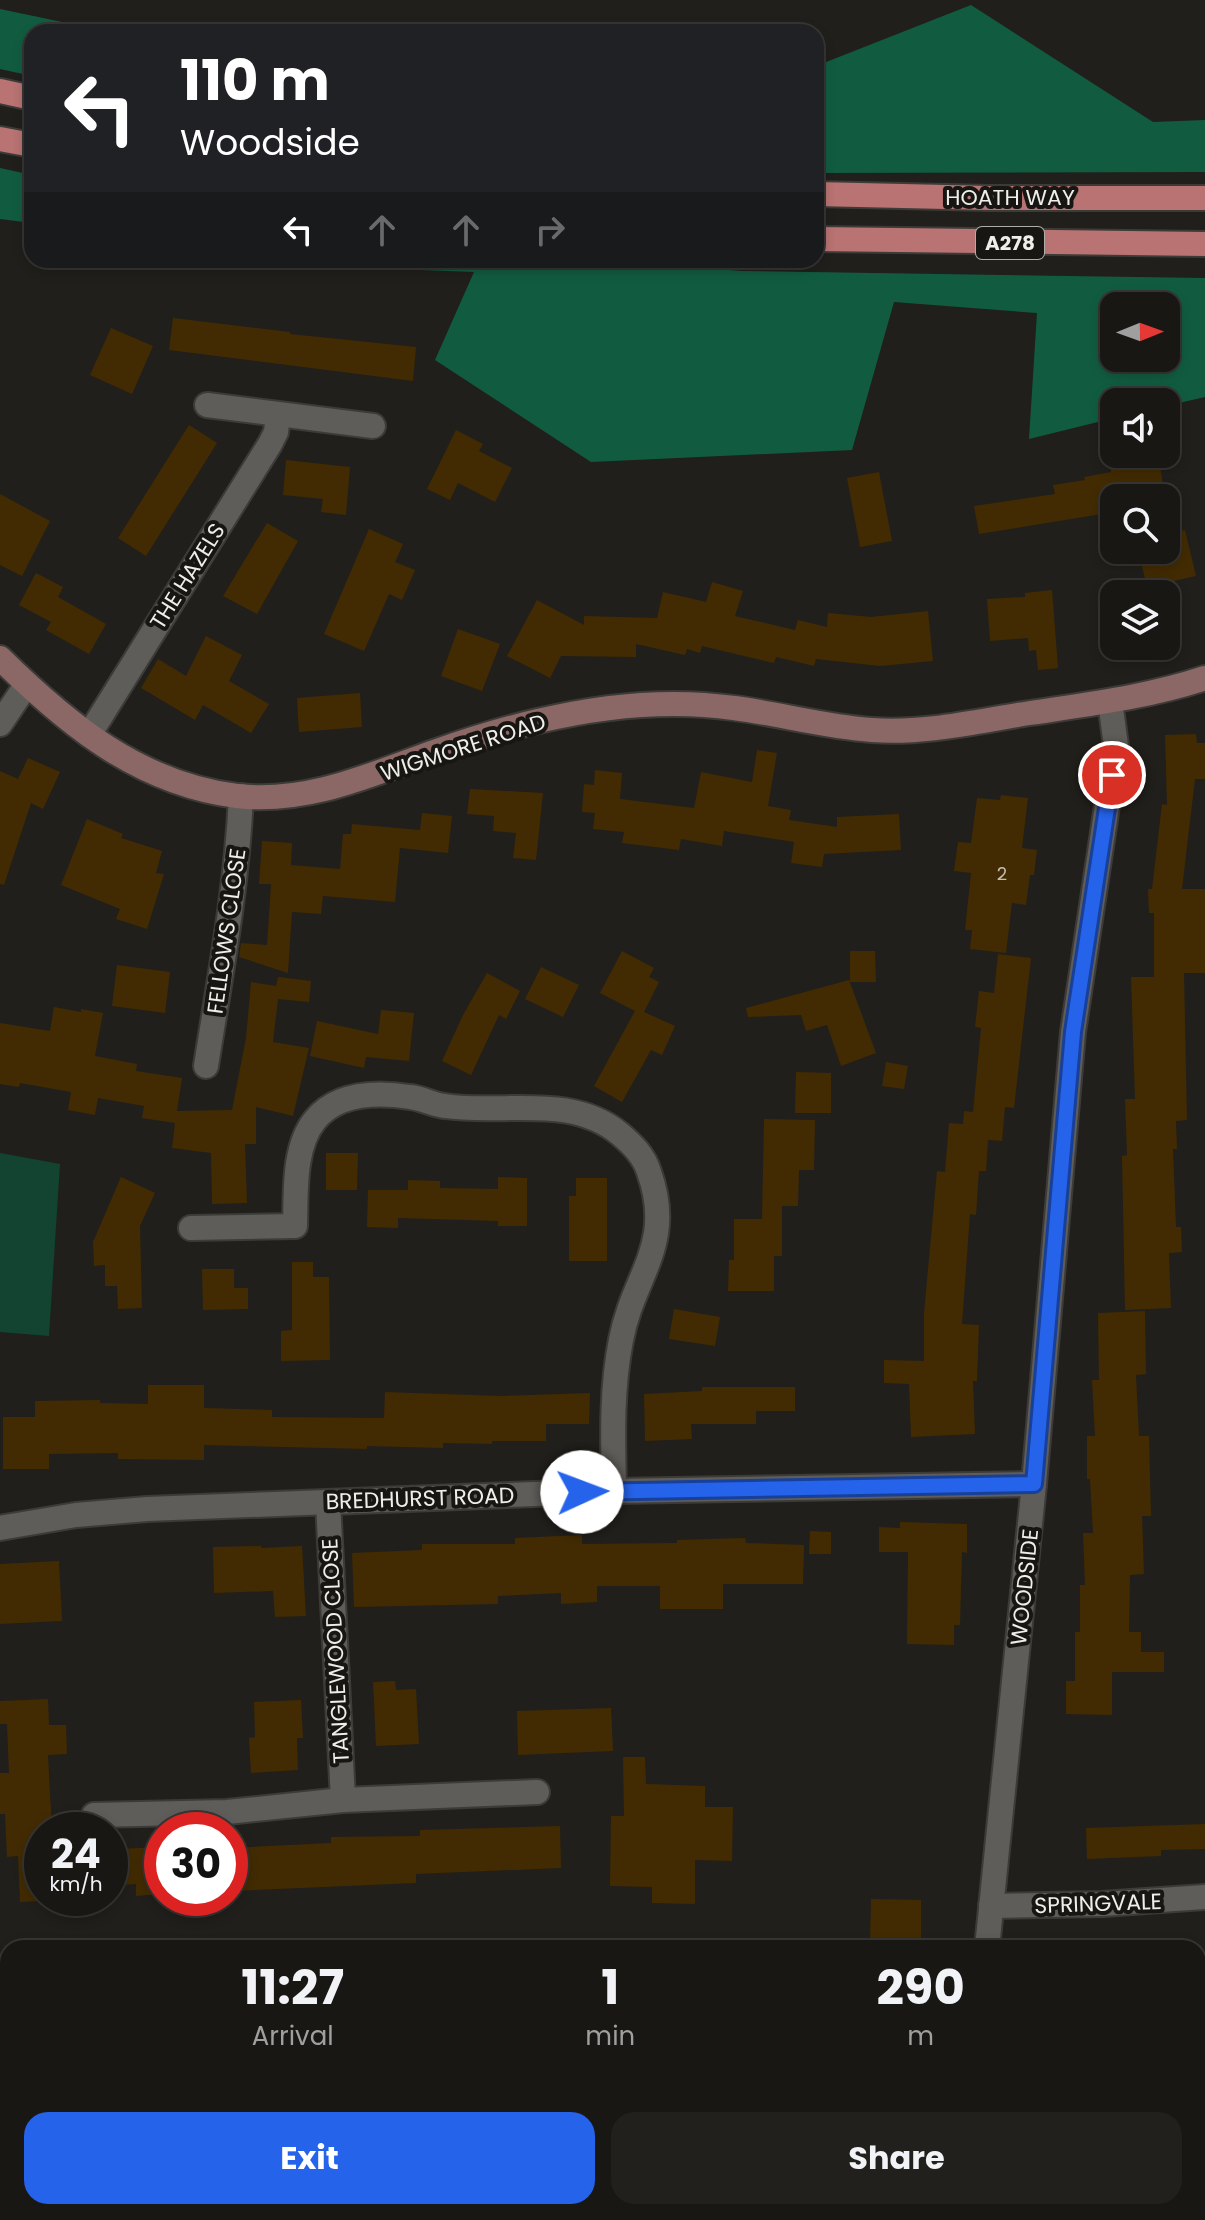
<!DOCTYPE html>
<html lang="en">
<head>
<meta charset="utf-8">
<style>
	:root { --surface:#191714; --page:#22201d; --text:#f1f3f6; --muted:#9f9fa0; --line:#373634; --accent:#2563eb }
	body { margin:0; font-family:Poppins,sans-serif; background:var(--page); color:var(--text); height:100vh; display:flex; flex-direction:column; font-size:30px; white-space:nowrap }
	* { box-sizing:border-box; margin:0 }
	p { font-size:26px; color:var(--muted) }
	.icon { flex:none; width:44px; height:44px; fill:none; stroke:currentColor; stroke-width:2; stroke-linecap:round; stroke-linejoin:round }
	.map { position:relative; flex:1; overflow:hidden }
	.drawer { position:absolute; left:0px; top:1940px; width:1206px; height:280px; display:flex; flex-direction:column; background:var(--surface); border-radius:24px 24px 0 0; box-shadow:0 4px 12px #0003,0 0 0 2px var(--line) }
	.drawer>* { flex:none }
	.banner { position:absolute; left:24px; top:24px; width:800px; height:244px; border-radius:24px; box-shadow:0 4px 12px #0003,0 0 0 2px var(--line); background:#202124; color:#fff; overflow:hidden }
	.needle { width:52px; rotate:89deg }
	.controls { position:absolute; left:1100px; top:292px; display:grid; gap:16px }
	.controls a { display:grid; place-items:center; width:80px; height:80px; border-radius:16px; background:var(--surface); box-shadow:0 4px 12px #0003,0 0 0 2px var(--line); font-size:40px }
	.speed { position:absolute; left:24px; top:1812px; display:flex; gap:16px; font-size:40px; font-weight:700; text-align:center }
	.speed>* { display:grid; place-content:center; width:104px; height:104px; border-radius:50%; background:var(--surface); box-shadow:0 4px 12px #0003,0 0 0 2px var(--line); line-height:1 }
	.speed small { font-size:20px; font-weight:400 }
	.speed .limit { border:12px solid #d22; background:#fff; color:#111 }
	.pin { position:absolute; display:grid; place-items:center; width:68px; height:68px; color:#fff; margin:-34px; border:4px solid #fff; border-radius:50%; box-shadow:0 2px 8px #0007 }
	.me { position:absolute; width:88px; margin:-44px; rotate:88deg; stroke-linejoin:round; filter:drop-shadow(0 0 6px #0008) }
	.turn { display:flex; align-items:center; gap:28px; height:168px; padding:0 24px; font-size:36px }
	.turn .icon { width:104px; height:104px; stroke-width:2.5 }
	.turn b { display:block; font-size:56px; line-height:68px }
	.lanes { display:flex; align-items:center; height:76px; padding:0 24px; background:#0003; justify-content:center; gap:40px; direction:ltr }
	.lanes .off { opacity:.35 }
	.eta { display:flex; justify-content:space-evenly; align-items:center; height:136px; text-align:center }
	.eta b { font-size:48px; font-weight:700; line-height:56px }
	.button { display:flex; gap:16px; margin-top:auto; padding:16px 24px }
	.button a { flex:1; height:92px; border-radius:24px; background:var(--accent); color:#fff; font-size:32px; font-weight:700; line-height:92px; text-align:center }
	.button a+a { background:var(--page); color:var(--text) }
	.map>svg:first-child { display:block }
</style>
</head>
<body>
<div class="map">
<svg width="1205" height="2220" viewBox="0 0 1205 2220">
	<rect width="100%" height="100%" fill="#211f1b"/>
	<polygon fill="#124431" points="0,1153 60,1164 49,1336 0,1332"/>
	<g fill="#115c41" fill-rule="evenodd">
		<polygon points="971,5 1153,122 1205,120 1205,172 816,173 816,66"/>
		<polygon points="0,9 110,32 32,32 32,76 0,69"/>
		<polygon points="0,168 32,175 32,223 0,219"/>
		<path d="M309 260H581L742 271 1205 278V397L1166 406V402H1114V418L1029 439 1037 313 894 302 852 450 591 462 435 360 474 272 368 268ZM1166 306V358H1114V306Z"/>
	</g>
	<g fill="#422b02">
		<polygon points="173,318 290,332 290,334 416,347 413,381 169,350"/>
		<polygon points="111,328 153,346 132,394 90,375"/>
		<polygon points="189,425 217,443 146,556 118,538"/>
		<polygon points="456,430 483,444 479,451 512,468 495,502 458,483 450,500 427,489"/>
		<polygon points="1159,459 1165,498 1114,498 1114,512 979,534 974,506 1055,494 1053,485 1085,480 1084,477 1111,472 1110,466"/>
		<polygon points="286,460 350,467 346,515 321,512 323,499 283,495"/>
		<polygon points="879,472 892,541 860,547 847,478"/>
		<polygon points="0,494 50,521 22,576 0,565"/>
		<polygon points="267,523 298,541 257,614 223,596"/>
		<polygon points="369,529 403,544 395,562 415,570 402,600 389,594 364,651 324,634"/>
		<polygon points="1185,530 1196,576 1147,587 1138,550 1166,550 1166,535"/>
		<polygon points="36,573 63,587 58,597 106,624 89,654 46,630 51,622 19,605"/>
		<polygon points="712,582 743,591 735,616 795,630 798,620 827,627 828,613 871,617 928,611 933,661 880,666 816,659 814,666 776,657 774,663 702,646 700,653 687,649 685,655 636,644 636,657 561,656 550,678 507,656 537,600 584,625 584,616 657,618 663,592 706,602"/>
		<polygon points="1052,590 1058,668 1038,670 1036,650 1029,651 1028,638 990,641 987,599 1025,597 1025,593"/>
		<polygon points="458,629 500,644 482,691 441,676"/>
		<polygon points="206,636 242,655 229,681 269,704 251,733 203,705 195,720 141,688 158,659 186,676"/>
		<polygon points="360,693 362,727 299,732 297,698"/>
		<polygon points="1196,734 1197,743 1205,743 1205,779 1195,779 1182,889 1205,889 1205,973 1184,973 1187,1120 1176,1121 1177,1149 1173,1149 1176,1227 1181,1227 1182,1252 1169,1253 1171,1308 1125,1310 1122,1156 1127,1155 1125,1099 1135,1099 1131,977 1154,977 1154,913 1149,913 1148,889 1152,889 1162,804 1167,805 1165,735"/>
		<polygon points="757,750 777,753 768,806 791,810 789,820 837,827 837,817 899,814 901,850 824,854 822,867 791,863 794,842 724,831 722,846 681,839 679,850 622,843 624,832 593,829 595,813 582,812 584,784 594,785 595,770 622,773 620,799 694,808 701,772 752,782"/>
		<polygon points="28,758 60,772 43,809 31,803 4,885 0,884 0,771 18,779"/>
		<polygon points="470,789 543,793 536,860 513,858 516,833 493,831 494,816 467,814"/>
		<polygon points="1001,795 1028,798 1022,848 1037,850 1034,875 1030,875 1026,905 1012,903 1006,953 970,949 972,930 965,930 971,873 954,871 958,842 971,843 977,798 1000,800"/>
		<polygon points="422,813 452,816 448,853 400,848 395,902 323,896 321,914 292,912 288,973 239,957 241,943 267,945 271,884 259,884 262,841 292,843 291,865 340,869 343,834 351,834 352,824 420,830"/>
		<polygon points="87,819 123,834 121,838 162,851 156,873 164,874 147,929 116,919 120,909 61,885"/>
		<polygon points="622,951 654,968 649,977 659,982 644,1012 675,1026 662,1055 651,1050 622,1102 594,1086 635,1011 600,993"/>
		<polygon points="850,951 875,951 876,982 850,982"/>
		<polygon points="998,954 1031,958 1014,1108 1005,1107 1002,1141 988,1140 986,1171 979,1171 976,1215 970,1214 962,1324 979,1325 977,1381 973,1381 975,1434 911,1437 909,1384 884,1383 884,1360 924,1361 924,1313 937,1171 945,1172 949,1123 963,1124 964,1111 973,1112 981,1028 975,1027 979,991 994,993"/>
		<polygon points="117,965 170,972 165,1013 112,1006"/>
		<polygon points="541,967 579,985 563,1017 525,999"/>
		<polygon points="487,973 520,991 506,1019 499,1015 471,1075 442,1061 463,1015"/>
		<polygon points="278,977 311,981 309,1002 278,999 273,1042 309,1048 293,1116 256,1107 256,1144 245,1144 247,1203 212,1204 211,1153 172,1148 175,1123 142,1118 144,1106 98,1098 95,1115 68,1110 71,1092 20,1083 19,1087 0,1084 0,1023 50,1031 54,1007 81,1012 81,1009 103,1013 95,1056 137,1064 136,1071 182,1078 177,1111 232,1110 246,1038 251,982 276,986"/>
		<polygon points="849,980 876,1053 841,1066 827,1025 806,1031 801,1015 748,1017 746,1008"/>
		<polygon points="381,1010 414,1013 409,1061 366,1057 364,1068 310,1056 317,1021 378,1034"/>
		<polygon points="886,1062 908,1066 904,1089 882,1086"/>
		<polygon points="796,1072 831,1073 831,1113 795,1113"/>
		<polygon points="764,1119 815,1120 814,1170 799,1170 798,1206 782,1206 782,1256 774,1256 774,1291 728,1291 729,1260 734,1260 734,1219 762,1219"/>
		<polygon points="326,1153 358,1153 357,1190 326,1190"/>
		<polygon points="121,1177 155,1193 140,1226 142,1308 118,1309 117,1286 105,1286 105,1265 94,1266 93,1242"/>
		<polygon points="498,1177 527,1178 527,1226 498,1226 498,1221 398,1218 398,1228 367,1227 368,1190 408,1190 408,1180 440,1181 440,1188 498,1189"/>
		<polygon points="576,1178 607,1178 607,1261 569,1261 569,1196 576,1196"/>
		<polygon points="292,1262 313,1262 313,1277 329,1277 330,1360 281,1361 281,1331 292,1330"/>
		<polygon points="202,1269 234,1269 234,1288 248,1288 248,1309 203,1310"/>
		<polygon points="674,1309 720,1317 715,1346 669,1339"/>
		<polygon points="1145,1311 1146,1374 1136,1375 1139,1436 1149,1436 1151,1516 1142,1516 1144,1574 1130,1575 1129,1632 1141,1632 1141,1652 1164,1652 1164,1672 1112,1672 1112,1715 1066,1714 1066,1681 1075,1681 1075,1632 1080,1632 1080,1585 1085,1585 1083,1533 1093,1533 1090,1479 1087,1479 1087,1436 1095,1436 1092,1380 1099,1380 1098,1313"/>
		<polygon points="148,1385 204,1385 204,1408 272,1410 272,1417 384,1418 385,1392 501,1396 590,1393 589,1424 546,1424 546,1441 492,1441 492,1444 443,1443 443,1448 367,1446 367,1449 204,1445 204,1460 118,1459 118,1453 49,1454 49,1469 3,1469 3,1417 35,1417 35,1401 100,1400 100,1403 148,1404"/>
		<polygon points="702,1387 795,1387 795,1411 756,1411 756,1424 691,1424 692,1439 645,1441 644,1394 702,1391"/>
		<polygon points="900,1522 967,1524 967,1553 962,1552 960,1625 954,1625 954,1645 907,1644 908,1552 879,1552 879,1527 900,1528"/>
		<polygon points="810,1531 831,1532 831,1554 809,1554"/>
		<polygon points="582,1535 582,1544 677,1543 677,1540 745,1538 746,1543 804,1545 803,1584 723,1584 723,1609 660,1609 660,1586 597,1586 597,1602 561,1604 561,1593 498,1596 498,1604 354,1607 352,1553 422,1550 422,1544 515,1544 515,1538"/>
		<polygon points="261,1546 261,1548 302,1546 306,1616 275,1617 273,1591 214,1593 213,1547"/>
		<polygon points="59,1561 62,1621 0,1624 0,1564"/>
		<polygon points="395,1681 396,1690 416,1689 419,1744 376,1746 373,1682"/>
		<polygon points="48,1699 49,1725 66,1725 67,1754 48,1755 52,1830 42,1830 42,1901 20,1902 18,1856 7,1857 5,1814 0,1814 0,1773 9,1773 7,1724 0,1724 0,1701"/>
		<polygon points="301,1700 303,1738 297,1738 298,1770 251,1773 249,1738 255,1737 254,1702"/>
		<polygon points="611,1708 613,1751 518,1755 517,1711"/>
		<polygon points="623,1757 645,1757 646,1784 705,1786 705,1807 733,1807 732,1861 695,1860 695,1904 652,1903 652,1887 610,1886 611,1816 624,1816"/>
		<polygon points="1205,1824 1205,1849 1161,1850 1161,1856 1087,1859 1086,1828"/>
		<polygon points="560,1826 561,1868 416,1874 416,1883 230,1891 230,1848 331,1843 331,1837 420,1836 420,1830"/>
		<polygon points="162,1847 162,1894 136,1896 136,1884 122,1885 119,1849"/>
		<polygon points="871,1899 921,1900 921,1946 870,1945"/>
	</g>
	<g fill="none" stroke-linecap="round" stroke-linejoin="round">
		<defs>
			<g id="street">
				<polyline points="207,405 373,426"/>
				<polyline points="0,724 27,684"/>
				<polyline points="89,735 270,444 276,432 278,415"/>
				<path d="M206 1066C220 977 237 887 241 796"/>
				<path d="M191 1228 295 1226C296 1193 293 1147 315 1120 337 1093 377 1092 410 1097 422 1098 433 1105 445 1106 504 1115 570 1093 620 1134 633 1145 644 1156 649 1172 675 1245 633 1275 621 1340 611 1390 613 1440 614 1491"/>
				<polyline points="328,1502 343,1800 537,1792"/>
				<polyline points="0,1528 76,1515 147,1509 614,1491 1034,1484"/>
				<polyline points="94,1815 227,1812 343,1800"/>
				<polyline points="991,1906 1102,1904 1205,1897"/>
				<polyline points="987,1948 1034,1484 1073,1032 1116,746 1110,701"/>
				<polyline points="0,2085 8,2085"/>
				<polyline points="376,2220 377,2212"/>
				<polyline points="959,2220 959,2212"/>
			</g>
			<path id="secondary" d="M0 658C68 725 140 784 237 796 307 804 370 775 434 752 468 740 503 729 538 721 601 706 670 699 734 708 780 714 826 727 872 730 926 734 978 721 1030 713 1089 704 1148 697 1205 678"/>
			<g id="primary">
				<polyline points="0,91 32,98"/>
				<polyline points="0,139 32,145"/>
				<polyline points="816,194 989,198 1205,198"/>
				<polyline points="816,239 1205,244"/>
			</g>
		</defs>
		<use href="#street" stroke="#3c3b38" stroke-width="28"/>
		<use href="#secondary" stroke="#3c3b38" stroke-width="28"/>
		<use href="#primary" stroke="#3c3b38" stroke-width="28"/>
		<use href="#street" stroke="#5f5d59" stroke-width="24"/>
		<use href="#secondary" stroke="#8b6866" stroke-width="24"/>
		<use href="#primary" stroke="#b87372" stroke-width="24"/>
	</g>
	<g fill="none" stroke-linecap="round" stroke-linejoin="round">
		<defs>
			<polyline id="route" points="582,1492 1034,1484 1073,1032 1112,775"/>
		</defs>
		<use href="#route" stroke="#184099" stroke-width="20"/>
		<use href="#route" stroke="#2563eb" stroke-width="14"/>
	</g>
	<g text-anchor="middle" stroke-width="8" stroke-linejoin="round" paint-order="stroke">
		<g font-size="18" fill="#c4bdb1">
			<text x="1002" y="880">2</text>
		</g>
		<rect fill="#171612" stroke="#aeadaa" stroke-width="2" x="976" y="227" width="68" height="32" rx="6"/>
		<g font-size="20" font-weight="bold" fill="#efeeeb">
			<text x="1010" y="250">A278</text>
		</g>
		<g font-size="22" fill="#efeeeb" stroke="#171612">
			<text x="1010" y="205">HOATH WAY</text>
			<text transform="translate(187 576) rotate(-58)" y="8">THE HAZELS</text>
			<text transform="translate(463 747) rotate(-18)" y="8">WIGMORE ROAD</text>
			<text transform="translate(226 931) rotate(-82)" y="8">FELLOWS CLOSE</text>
			<text transform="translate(420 1498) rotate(-2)" y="8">BREDHURST ROAD</text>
			<text transform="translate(1024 1587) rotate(-84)" y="8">WOODSIDE</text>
			<text transform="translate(335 1651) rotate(-93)" y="8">TANGLEWOOD CLOSE</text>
			<text transform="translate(1098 1903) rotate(-2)" y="8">SPRINGVALE</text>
		</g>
	</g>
</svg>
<div class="controls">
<a><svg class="needle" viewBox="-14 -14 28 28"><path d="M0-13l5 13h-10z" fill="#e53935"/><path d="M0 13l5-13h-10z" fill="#9f9fa0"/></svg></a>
<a><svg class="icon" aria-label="sound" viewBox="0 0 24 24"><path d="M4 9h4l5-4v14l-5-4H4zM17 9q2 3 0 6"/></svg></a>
<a><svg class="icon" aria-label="search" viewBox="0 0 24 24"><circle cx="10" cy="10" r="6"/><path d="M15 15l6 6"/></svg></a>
<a><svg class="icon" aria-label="layers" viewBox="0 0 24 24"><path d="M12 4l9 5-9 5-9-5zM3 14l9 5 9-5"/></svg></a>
</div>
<div class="speed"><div>24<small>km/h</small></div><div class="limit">30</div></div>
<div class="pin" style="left:1112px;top:775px;background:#d93025"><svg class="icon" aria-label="arrive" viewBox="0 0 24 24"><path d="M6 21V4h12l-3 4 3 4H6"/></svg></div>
<svg class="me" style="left:582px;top:1492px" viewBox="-20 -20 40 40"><circle r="19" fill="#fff"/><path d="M0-13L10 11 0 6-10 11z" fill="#2563eb"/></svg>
<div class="banner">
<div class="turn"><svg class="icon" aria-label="left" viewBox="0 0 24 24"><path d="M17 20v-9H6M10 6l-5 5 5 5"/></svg><div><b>110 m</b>Woodside</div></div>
<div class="lanes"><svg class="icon" aria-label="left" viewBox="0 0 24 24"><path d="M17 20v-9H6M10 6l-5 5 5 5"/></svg><svg class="icon off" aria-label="ahead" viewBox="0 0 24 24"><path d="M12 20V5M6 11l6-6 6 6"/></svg><svg class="icon off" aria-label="ahead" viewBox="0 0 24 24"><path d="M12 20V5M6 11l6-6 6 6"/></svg><svg class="icon off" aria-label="right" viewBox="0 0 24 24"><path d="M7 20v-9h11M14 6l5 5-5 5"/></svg></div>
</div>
<section class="drawer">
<div class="eta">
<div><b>11:27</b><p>Arrival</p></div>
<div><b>1</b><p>min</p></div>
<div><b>290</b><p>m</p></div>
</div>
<div class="button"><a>Exit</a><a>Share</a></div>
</section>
</div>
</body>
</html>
